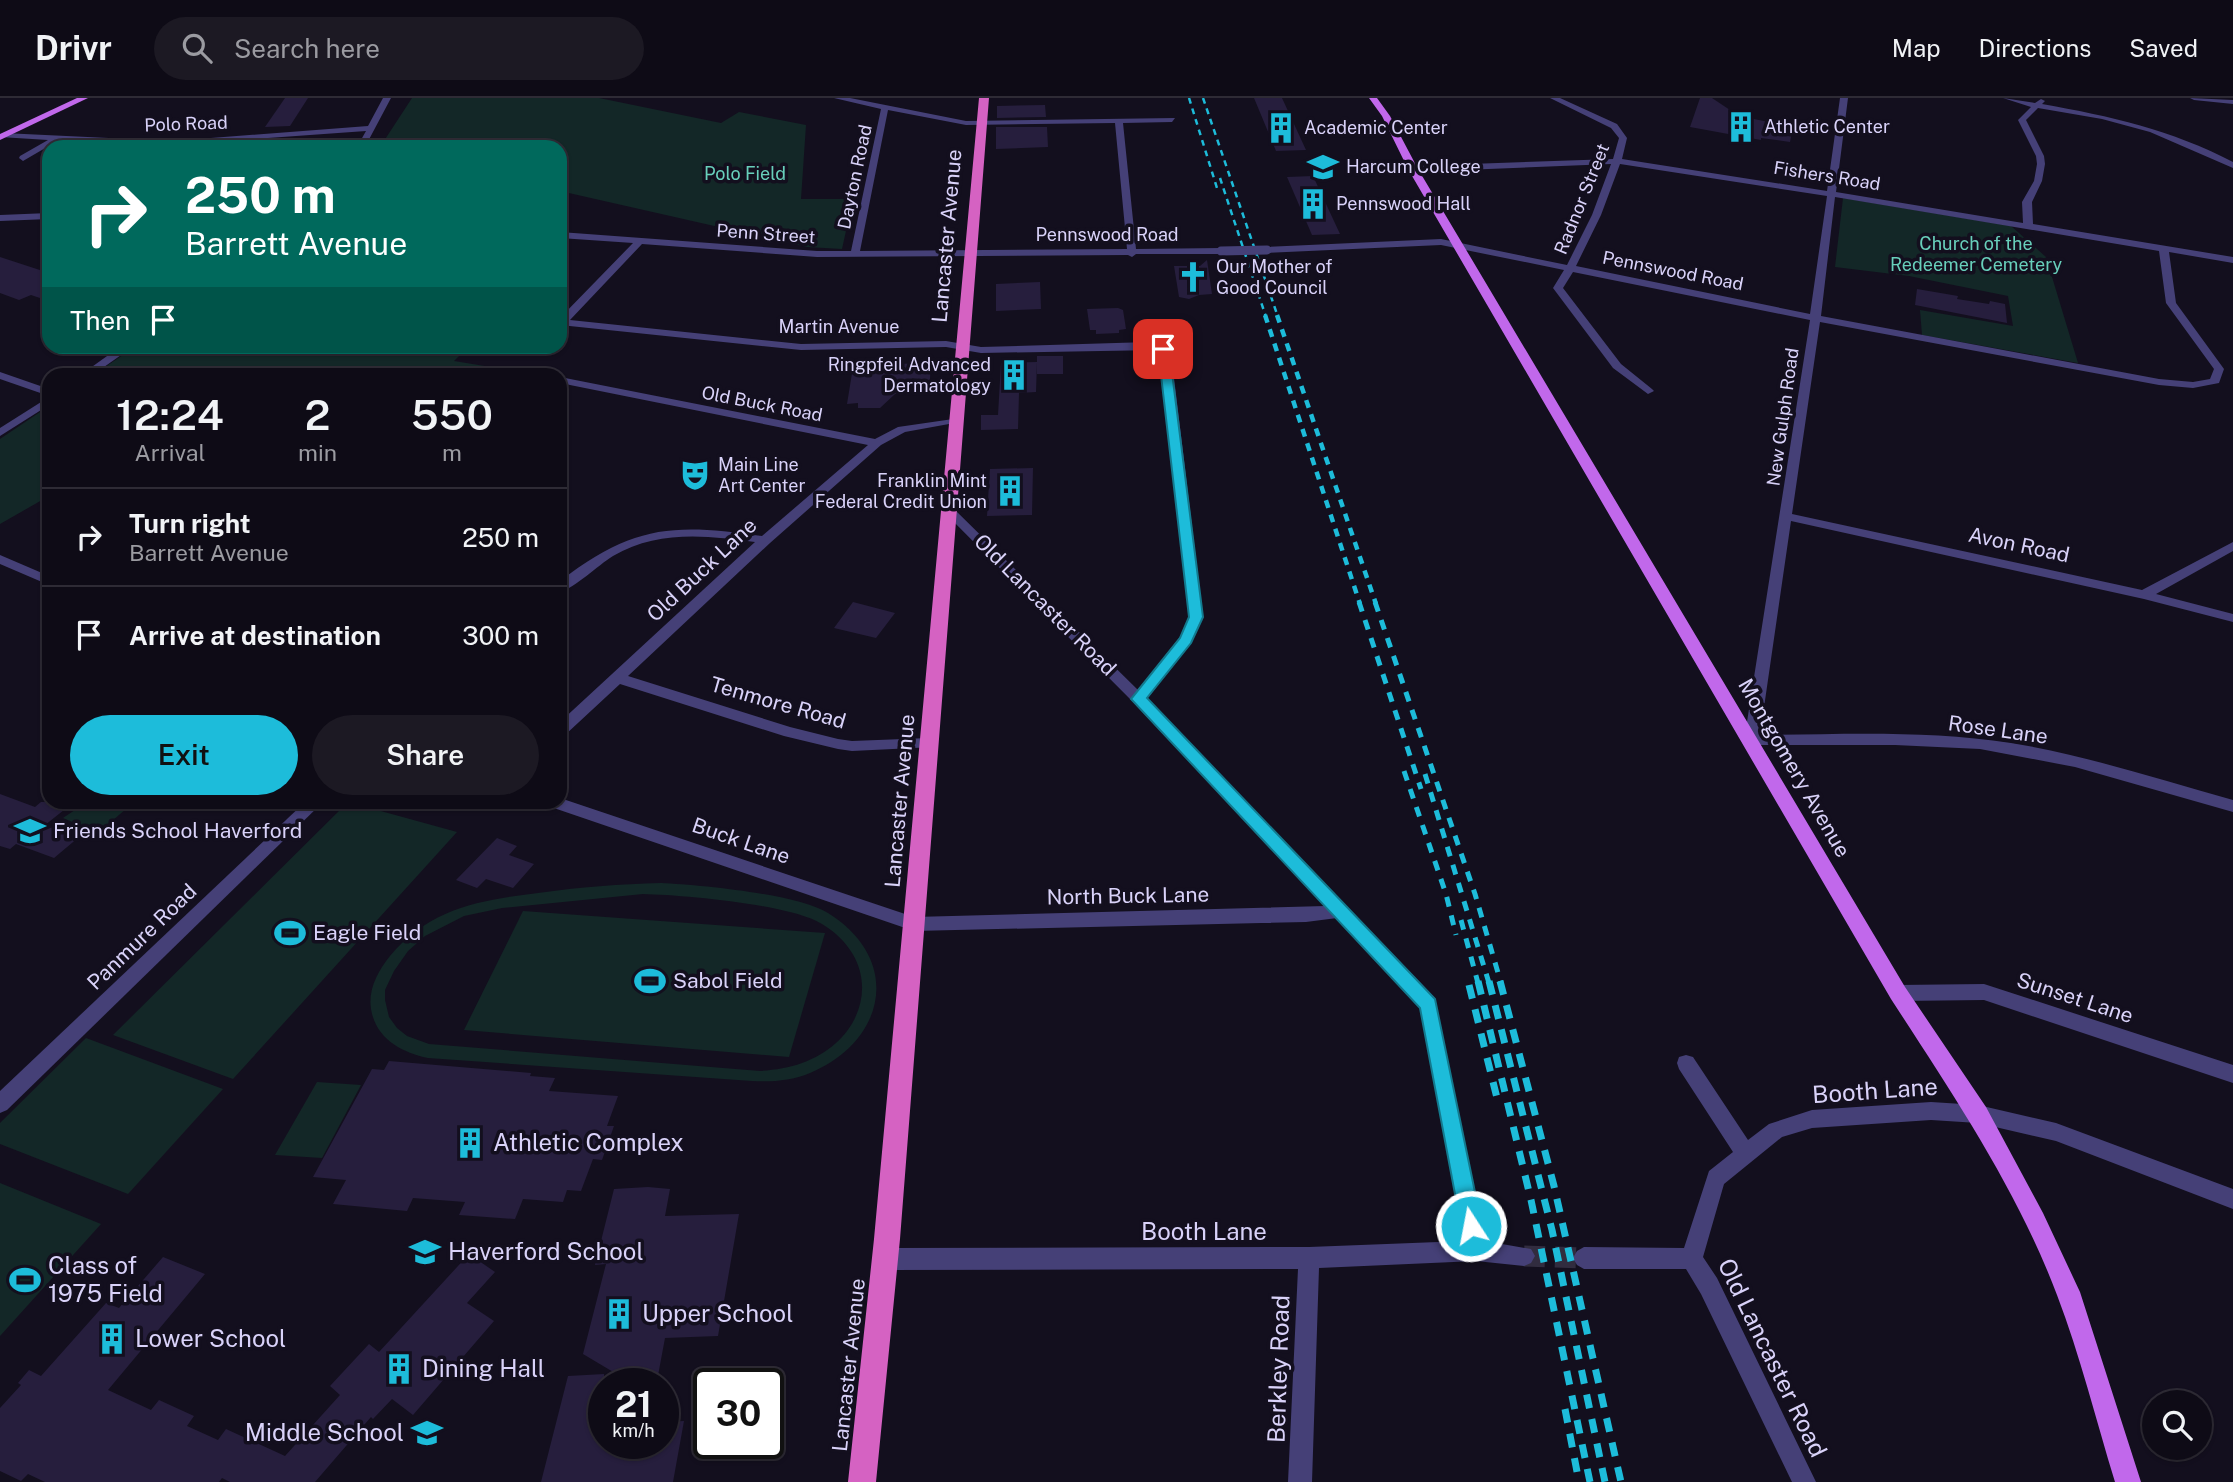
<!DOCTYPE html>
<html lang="en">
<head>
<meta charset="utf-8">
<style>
	:root { --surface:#0e0b16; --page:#1c1923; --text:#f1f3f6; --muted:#9b9ba1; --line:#2e2b35; --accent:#1dbcda }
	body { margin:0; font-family:"Public Sans",sans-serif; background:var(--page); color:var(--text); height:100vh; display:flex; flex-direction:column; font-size:26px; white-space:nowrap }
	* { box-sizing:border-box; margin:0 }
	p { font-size:23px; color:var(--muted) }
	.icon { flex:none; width:38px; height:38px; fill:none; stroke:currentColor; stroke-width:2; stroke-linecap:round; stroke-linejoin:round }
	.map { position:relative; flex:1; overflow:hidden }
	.details { position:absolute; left:42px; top:270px; width:525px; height:441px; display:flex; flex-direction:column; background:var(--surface); border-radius:21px; box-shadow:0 2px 5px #0004,0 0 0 2px var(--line) }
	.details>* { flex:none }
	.guide { position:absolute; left:42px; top:42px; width:525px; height:214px; border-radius:21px; box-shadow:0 2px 5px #0004,0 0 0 2px var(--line); background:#00695c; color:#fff; overflow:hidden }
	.tools { position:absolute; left:2142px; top:1292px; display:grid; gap:14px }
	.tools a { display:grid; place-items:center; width:70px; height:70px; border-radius:50%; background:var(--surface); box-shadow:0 2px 5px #0004,0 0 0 2px var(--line); font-size:35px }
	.speed { position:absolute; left:588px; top:1270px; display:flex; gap:14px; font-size:35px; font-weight:700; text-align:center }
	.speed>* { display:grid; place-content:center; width:91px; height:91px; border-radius:50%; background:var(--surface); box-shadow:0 2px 5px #0004,0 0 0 2px var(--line); line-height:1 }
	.speed small { font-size:18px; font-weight:400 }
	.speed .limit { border:4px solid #111; border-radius:10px; background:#fff; color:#111 }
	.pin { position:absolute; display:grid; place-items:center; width:60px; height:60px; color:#fff; margin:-30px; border-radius:14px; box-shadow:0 4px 10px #0006 }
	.me { position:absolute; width:77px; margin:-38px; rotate:349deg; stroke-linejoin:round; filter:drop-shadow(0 0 5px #0008) }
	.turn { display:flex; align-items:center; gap:24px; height:147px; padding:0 28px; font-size:32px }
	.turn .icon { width:91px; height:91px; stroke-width:2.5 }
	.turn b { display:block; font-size:49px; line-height:60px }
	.then { display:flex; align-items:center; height:66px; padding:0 28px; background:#0003; gap:14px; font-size:26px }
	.eta { display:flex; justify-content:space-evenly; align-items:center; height:119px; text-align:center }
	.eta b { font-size:42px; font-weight:600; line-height:49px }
	.button { display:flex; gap:14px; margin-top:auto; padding:14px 28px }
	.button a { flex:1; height:80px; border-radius:42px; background:var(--accent); color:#111; font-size:28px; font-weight:600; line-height:80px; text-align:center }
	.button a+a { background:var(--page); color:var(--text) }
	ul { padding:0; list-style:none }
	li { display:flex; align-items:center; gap:21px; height:98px; padding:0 28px; border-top:2px solid var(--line) }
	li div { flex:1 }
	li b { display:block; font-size:26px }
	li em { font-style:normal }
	header { display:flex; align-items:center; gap:42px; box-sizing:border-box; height:98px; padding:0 35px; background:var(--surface); border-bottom:2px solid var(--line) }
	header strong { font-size:33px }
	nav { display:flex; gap:38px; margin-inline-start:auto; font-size:24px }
	.search { width:490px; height:63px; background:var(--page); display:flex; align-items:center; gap:18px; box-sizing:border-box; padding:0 24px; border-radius:38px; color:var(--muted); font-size:26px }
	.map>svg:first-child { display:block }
</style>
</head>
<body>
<header>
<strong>Drivr</strong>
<div class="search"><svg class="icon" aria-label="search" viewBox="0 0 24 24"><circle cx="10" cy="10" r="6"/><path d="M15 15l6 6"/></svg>Search here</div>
<nav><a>Map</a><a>Directions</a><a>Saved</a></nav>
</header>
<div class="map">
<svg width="2233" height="1384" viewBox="0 0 2233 1384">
	<rect width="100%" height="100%" fill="#130f1e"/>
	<g fill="#132727" fill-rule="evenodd">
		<polygon points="412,0 599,0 721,25 739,14 806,27 801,101 853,101 842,151 807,149 560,93 560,49 380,49"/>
		<polygon points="1843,100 2011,128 2046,159 2078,265 1922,237 1920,212 2013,228 2008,198 1909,178 1835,169"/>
		<polygon points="136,248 468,249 454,263 503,271 497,276 95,276"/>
		<polygon points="49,308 49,398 0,426 0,341"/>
		<polygon points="87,704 134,704 98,735 63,720"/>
		<polygon points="348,704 457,734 233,981 113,937"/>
		<path d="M661 785C701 787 797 796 828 815 903 862 886 943 810 975 791 983 772 984 752 983L428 960C401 954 376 941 371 911 368 891 378 873 390 858 430 810 481 802 538 795 580 789 620 786 661 785ZM643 796C683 797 789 806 822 826 886 865 869 941 802 965 789 970 774 972 760 973L429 946 407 938 397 930 389 919 385 902V892L394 873 408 853 425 838 464 818 502 810Z"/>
		<polygon points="523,813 825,835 789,959 464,932"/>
		<polygon points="86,940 223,991 128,1096 0,1046 0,1025"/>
		<polygon points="317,984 361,987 322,1060 275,1057"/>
		<polygon points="0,1085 101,1126 0,1238"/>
	</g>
	<g fill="#261e3d">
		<polygon points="285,0 308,0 290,28 265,29"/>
		<polygon points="1254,0 1282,0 1306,52 1276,53"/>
		<polygon points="1700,0 1712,0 1739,18 1793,29 1790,44 1761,40 1761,42 1690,29"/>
		<polygon points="1045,7 1046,19 997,20 997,8"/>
		<polygon points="996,29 1047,29 1048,49 996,51"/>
		<polygon points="1313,78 1340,136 1312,137 1287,79"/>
		<polygon points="0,159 49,175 49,203 31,197 19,202 0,195"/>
		<polygon points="1207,162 1212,196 1199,197 1189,201 1179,199 1174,168 1200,168"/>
		<polygon points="1040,184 1041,211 996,213 996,186"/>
		<polygon points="1917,191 1958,198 1957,201 1989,206 1990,203 2005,206 2007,225 1915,207"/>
		<polygon points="1118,210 1123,212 1126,231 1119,232 1119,235 1096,236 1096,232 1090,232 1087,211"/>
		<rect x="1037" y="258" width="26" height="18"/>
		<polygon points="894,262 894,266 931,265 929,296 895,296 880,310 858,310 858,305 847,306 854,263"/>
		<polygon points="1037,264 1036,294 1019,295 1018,331 981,332 981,317 998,317 1001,265"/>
		<polygon points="1033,370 1032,417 987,418 990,371"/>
		<polygon points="853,504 895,515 876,540 834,530"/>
		<polygon points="0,696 35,709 41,704 74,704 45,727 79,739 54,760 16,746 10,751 0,748"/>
		<polygon points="497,740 517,748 509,757 534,766 513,790 486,781 477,790 456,782"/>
		<polygon points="389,963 531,975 530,978 555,980 549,993 618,998 607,1028 614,1028 602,1062 593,1061 581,1093 567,1092 563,1104 523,1101 515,1121 459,1117 465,1104 413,1100 407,1113 333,1106 346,1082 313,1079 372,971 384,972"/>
		<polygon points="648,1089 670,1091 665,1118 739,1116 718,1238 665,1240 657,1283 630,1284 583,1256 606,1166 595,1167 614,1091"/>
		<polygon points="469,1156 495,1174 467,1205 494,1223 413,1317 392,1301 373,1321 371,1319 315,1384 230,1384 222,1380 219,1384 45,1384 28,1376 21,1383 0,1373 0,1310 21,1287 18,1285 29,1272 41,1278 106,1205 119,1210 163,1159 205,1176 108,1292 151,1312 159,1302 194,1318 187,1328 218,1342 226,1331 285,1358 340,1297 330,1288 369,1246 379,1254"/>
		<polygon points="604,1276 604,1346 663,1346 663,1324 684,1323 673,1384 541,1384 568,1278"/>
	</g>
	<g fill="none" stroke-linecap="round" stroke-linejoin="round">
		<polyline stroke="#312c3f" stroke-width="21" stroke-dasharray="21 10" stroke-linecap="butt" points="1524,1158 1584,1160"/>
		<g fill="#454077" fill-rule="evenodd">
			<polygon points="383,0 391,0 365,49 357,49 366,33 172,47 59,42 23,63 19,60 20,58 48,42 0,39 3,35 172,43 368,28"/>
			<path d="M834 0H850L966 23 1175 20 1172 24 1123 25 1136 151 1221 150 1226 153 1221 156H1136L1132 159 1128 157 817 159 642 146 570 222 801 246 946 243 981 249 1149 244 1165 247 1171 255 1203 519 1191 544 1147 601 1435 900 1485 1143 1531 1151 1535 1158 1531 1165 1524 1168 1476 1163 1319 1170 1312 1384H1288L1298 1171 885 1172 878 1168 874 1161 878 1154 885 1150 1309 1149 1464 1143 1421 909 1337 820 1306 824 914 833 548 708 546 704H560V700L914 819 1325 808 1134 605 944 414 950 410 954 411 1138 592 1180 539 1189 519 1161 255 1158 252 981 255 946 249 801 252 560 227V220L633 145 560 140V134L817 153H851L881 11ZM888 12 966 27 1115 25 1127 151 860 153Z"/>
			<path d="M1550 0H1560L1617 26 1627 40 1622 61 1827 93 1840 0H1848L1836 94 2023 125 2022 104 2034 83 2037 66 2036 58 2018 22 2031 9 2003 0 2035 5 2041 1 2045 3 2042 6C2110 18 2172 32 2233 64V70L2150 34 2102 21 2038 10 2026 22 2044 58 2045 66 2042 83 2032 104 2033 126 2233 159V165L2169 154 2176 205 2224 271 2219 285 2193 290 2159 287 1820 224 1792 416 2142 492 2233 444V453L2156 496 2233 516V524L2144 501 1791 423 1760 637C1844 636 1928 632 2011 645 2086 657 2160 682 2233 702V714L2075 669 1980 651 1895 647H1747L1744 643 1810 222 1573 174 1563 190 1621 266 1652 291 1654 293 1648 296 1613 270 1553 190 1564 172 1441 147 1267 155 1262 152 1267 149 1441 141 1567 167 1592 117 1611 66 1413 74 1409 71 1413 68 1613 61 1619 40 1611 30ZM1620 66 1827 98 1810 216 1576 168 1601 117ZM1835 99 2159 153 2166 205 2214 271 2210 281 2193 284 2159 281 1821 218Z"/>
			<polygon points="2190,0 2233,2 2233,6 2194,2"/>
			<polygon points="49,115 49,121 0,123 0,117"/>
			<polygon points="121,248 134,248 94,276 82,276"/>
			<polygon points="523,271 537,274 538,276 519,276 518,274"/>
			<polygon points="0,274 49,291 49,298 0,281"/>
			<path d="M560 279 875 341 898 329 960 320V324L905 334 881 347 770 445 628 578 790 629 838 641 852 643 929 640 934 641 937 645 934 649 852 653 838 651 784 638 620 586 565 637 560 638V624L755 444C706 437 657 432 613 458 597 468 576 489 560 494V483C633 427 673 425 762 438L868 347 560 285Z"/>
			<polygon points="49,299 49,307 0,338 0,330"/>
			<polygon points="0,457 49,478 49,487 0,466"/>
			<polygon points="305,704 323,704 7,1012 0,1015 0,993"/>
			<polygon points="1984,886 2233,967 2233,985 1984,902 1898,903 1892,900 1889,895 1892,890 1898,887"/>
			<polygon points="1686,957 1693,959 1748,1042 1769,1026 1812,1012 1931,1004 1978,1007 2056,1025 2233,1091 2233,1111 2056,1043 1978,1025 1931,1022 1812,1030 1782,1039 1724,1086 1703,1159 1717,1180 1816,1384 1792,1384 1701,1196 1686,1171 1584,1171 1577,1167 1573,1160 1577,1153 1584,1149 1684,1150 1709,1073 1733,1054 1679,971 1677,965 1679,959"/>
		</g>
		<g fill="#c168eb" fill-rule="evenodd">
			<polygon points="77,0 88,0 0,42 0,36"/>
			<path d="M1369 0H1377L1390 18 1418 71 1905 889 1986 1009 2043 1115 2080 1194 2141 1384H2115C2096 1322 2080 1257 2057 1197 2017 1091 1952 995 1891 901L1408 71 1382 18Z"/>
		</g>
		<polygon fill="#d562c2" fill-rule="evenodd" points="979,0 989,0 900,1141 876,1384 848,1384 874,1141"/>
		<g stroke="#1dbcda" stroke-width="2.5" stroke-dasharray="6 5" stroke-linecap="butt">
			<polyline points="1189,0 1217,90"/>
			<polyline points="1203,0 1278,219"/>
			<polyline points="1220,80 1266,219"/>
		</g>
		<g stroke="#1dbcda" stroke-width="4.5" stroke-dasharray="8 7" stroke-linecap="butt">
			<polyline points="1265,217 1360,506"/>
			<polyline points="1277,217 1376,506"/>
		</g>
		<g stroke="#1dbcda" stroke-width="5" stroke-dasharray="10 9" stroke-linecap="butt">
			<polyline points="1359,504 1421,691"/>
			<polyline points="1375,504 1475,796 1501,885"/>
			<polyline points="1404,673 1446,796 1456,837"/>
			<polyline points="1425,676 1489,885"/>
			<polyline points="1461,822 1478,885"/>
		</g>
		<g stroke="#1dbcda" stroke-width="7" stroke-dasharray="14 11" stroke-linecap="butt">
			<polyline points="1478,883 1531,1102 1590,1384"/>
			<polyline points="1489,883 1552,1132 1605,1384"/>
			<polyline points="1500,883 1554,1088 1621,1384"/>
			<polyline points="1469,887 1497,1000"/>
			<polyline points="1565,1311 1579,1384"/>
		</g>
		<polyline stroke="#454077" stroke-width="9" points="1221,153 1267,152"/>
	</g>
	<polygon fill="#1dbcda" stroke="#137a8e" stroke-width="2" points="1163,248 1169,251 1203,519 1191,545 1147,600 1435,901 1482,1128 1479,1136 1471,1139 1464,1136 1461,1128 1420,910 1131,601 1180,540 1189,519 1158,251"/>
	<defs>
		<symbol id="building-bare" viewBox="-9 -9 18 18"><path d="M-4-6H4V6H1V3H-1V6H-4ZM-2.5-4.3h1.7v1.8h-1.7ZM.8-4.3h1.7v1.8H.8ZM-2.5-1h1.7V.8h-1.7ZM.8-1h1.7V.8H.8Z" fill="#1dbcda" stroke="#130f1e" stroke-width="2.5" paint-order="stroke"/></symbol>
		<symbol id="university-bare" viewBox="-9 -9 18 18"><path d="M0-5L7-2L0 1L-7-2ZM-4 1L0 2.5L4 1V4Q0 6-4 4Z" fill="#1dbcda" stroke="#130f1e" stroke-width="2.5" paint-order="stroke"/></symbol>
		<symbol id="church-bare" viewBox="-9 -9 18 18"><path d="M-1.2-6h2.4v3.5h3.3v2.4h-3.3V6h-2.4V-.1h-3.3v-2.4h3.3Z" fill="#1dbcda" stroke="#130f1e" stroke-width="2.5" paint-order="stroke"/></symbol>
		<symbol id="theatre-bare" viewBox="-9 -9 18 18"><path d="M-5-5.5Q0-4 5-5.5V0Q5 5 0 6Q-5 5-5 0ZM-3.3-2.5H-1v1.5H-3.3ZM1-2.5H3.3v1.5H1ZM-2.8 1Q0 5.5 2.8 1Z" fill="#1dbcda" stroke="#130f1e" stroke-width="2.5" paint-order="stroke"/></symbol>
		<symbol id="school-bare" viewBox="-9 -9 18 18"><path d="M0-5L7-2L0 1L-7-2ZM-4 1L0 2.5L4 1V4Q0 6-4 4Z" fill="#1dbcda" stroke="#130f1e" stroke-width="2.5" paint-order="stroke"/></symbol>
		<symbol id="stadium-bare" viewBox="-9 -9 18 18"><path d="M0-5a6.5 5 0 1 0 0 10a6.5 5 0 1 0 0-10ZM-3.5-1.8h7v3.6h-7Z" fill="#1dbcda" stroke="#130f1e" stroke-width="2.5" paint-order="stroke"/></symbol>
	</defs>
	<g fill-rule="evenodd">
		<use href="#building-bare" x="1719" y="7" width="44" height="44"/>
		<use href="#building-bare" x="1259" y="8" width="44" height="44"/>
		<use href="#university-bare" x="1301" y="47" width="44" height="44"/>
		<use href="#building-bare" x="1291" y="84" width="44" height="44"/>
		<use href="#church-bare" x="1171" y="157" width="44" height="44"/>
		<use href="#building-bare" x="992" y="255" width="44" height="44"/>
		<use href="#theatre-bare" x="673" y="355" width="44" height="44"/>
		<use href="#building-bare" x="988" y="371" width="44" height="44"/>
		<use href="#school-bare" x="8" y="711" width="44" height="44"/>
		<use href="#stadium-bare" x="268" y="813" width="44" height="44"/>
		<use href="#stadium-bare" x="628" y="861" width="44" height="44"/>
		<use href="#building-bare" x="448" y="1023" width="44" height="44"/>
		<use href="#school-bare" x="403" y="1132" width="44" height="44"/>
		<use href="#stadium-bare" x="3" y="1160" width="44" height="44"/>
		<use href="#building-bare" x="597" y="1194" width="44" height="44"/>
		<use href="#building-bare" x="90" y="1219" width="44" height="44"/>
		<use href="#building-bare" x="377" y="1249" width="44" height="44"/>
		<use href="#school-bare" x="405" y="1313" width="44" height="44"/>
	</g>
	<g text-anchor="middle" stroke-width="7" stroke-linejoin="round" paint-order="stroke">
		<g font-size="18" fill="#d9d2f9" stroke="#130f1e">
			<text transform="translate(186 26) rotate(-2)" y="6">Polo Road</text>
			<text transform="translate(1827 78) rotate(9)" y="6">Fishers Road</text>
			<text transform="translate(855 79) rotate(-78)" y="6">Dayton Road</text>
			<text transform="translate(1582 101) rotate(-68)" y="6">Radnor Street</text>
			<text transform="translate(766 136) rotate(4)" y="6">Penn Street</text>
			<text x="1107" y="143">Pennswood Road</text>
			<text transform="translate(1673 173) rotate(11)" y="6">Pennswood Road</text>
			<text x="839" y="235">Martin Avenue</text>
			<text transform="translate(762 306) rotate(11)" y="6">Old Buck Road</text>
			<text transform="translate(1783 319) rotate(-82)" y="6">New Gulph Road</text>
		</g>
		<g font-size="18" fill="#d9d2f9" stroke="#130f1e" text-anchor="start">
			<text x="1764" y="35">Athletic Center</text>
			<text x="1304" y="36">Academic Center</text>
			<text x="1346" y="75">Harcum College</text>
			<text x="1336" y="112">Pennswood Hall</text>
			<text x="1216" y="175">Our Mother of<tspan x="1216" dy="21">Good Council</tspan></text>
			<text x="991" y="273" text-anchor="end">Ringpfeil Advanced<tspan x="991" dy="21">Dermatology</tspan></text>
			<text x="718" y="373">Main Line<tspan x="718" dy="21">Art Center</tspan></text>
			<text x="987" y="389" text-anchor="end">Franklin Mint<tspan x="987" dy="21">Federal Credit Union</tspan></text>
		</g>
		<g font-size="18" fill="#68cfbb" stroke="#130f1e">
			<text x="745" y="82">Polo Field</text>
			<text x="1976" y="152">Church of the<tspan x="1976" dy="21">Redeemer Cemetery</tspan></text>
		</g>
		<g font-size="21" fill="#d9d2f9" stroke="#130f1e">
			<text transform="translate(947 138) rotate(-85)" y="7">Lancaster Avenue</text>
			<text transform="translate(2019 447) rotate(12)" y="7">Avon Road</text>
			<text transform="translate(702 472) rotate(-43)" y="7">Old Buck Lane</text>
			<text transform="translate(1045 507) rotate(45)" y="7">Old Lancaster Road</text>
			<text transform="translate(778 605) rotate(16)" y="7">Tenmore Road</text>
			<text transform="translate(1998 632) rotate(8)" y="7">Rose Lane</text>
			<text transform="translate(1794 670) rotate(60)" y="7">Montgomery Avenue</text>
			<text transform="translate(900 703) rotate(-85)" y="7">Lancaster Avenue</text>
			<text transform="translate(741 743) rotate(19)" y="7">Buck Lane</text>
			<text transform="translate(1128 798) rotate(-1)" y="7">North Buck Lane</text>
			<text transform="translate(142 839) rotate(-44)" y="7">Panmure Road</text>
			<text transform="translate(2075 900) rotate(18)" y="7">Sunset Lane</text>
			<text transform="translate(849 1267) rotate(-84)" y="7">Lancaster Avenue</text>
		</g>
		<g font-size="21" fill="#d9d2f9" stroke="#130f1e" text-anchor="start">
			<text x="53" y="740">Friends School Haverford</text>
			<text x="313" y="842">Eagle Field</text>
			<text x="673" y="890">Sabol Field</text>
		</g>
		<g font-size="24" fill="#d9d2f9" stroke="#130f1e">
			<text transform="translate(1875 993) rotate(-4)" y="8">Booth Lane</text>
			<text x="1204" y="1142">Booth Lane</text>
			<text transform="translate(1772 1260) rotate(64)" y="8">Old Lancaster Road</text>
			<text transform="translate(1279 1271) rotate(-88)" y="8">Berkley Road</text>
		</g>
		<g font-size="24" fill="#d9d2f9" stroke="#130f1e" text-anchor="start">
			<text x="493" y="1053">Athletic Complex</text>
			<text x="448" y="1162">Haverford School</text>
			<text x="48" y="1176">Class of<tspan x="48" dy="28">1975 Field</tspan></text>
			<text x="642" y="1224">Upper School</text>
			<text x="135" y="1249">Lower School</text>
			<text x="422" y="1279">Dining Hall</text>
			<text x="404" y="1343" text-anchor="end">Middle School</text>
		</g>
	</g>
</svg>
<div class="tools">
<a><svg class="icon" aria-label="search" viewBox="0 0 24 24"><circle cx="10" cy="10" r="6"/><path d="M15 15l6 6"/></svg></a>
</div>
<div class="speed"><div>21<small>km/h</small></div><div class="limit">30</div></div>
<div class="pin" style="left:1163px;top:251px;background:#d93025"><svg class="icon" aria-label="arrive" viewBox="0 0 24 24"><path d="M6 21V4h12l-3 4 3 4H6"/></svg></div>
<svg class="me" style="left:1471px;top:1128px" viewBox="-20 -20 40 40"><circle r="17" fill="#1dbcda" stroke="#fff" stroke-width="3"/><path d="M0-11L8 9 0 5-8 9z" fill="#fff"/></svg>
<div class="guide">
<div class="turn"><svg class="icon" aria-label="right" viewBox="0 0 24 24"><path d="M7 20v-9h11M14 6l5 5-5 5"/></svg><div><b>250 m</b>Barrett Avenue</div></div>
<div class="then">Then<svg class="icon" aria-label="arrive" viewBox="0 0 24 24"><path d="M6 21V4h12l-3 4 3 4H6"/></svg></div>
</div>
<section class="details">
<div class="eta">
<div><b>12:24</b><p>Arrival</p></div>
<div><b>2</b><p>min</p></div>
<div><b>550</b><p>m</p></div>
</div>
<ul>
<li><svg class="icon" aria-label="right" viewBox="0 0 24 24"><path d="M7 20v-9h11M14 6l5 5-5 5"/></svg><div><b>Turn right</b><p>Barrett Avenue</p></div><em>250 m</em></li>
<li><svg class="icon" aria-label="arrive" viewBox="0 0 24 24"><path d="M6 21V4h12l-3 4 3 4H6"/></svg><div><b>Arrive at destination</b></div><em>300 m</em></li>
</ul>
<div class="button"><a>Exit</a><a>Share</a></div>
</section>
</div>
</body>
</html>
